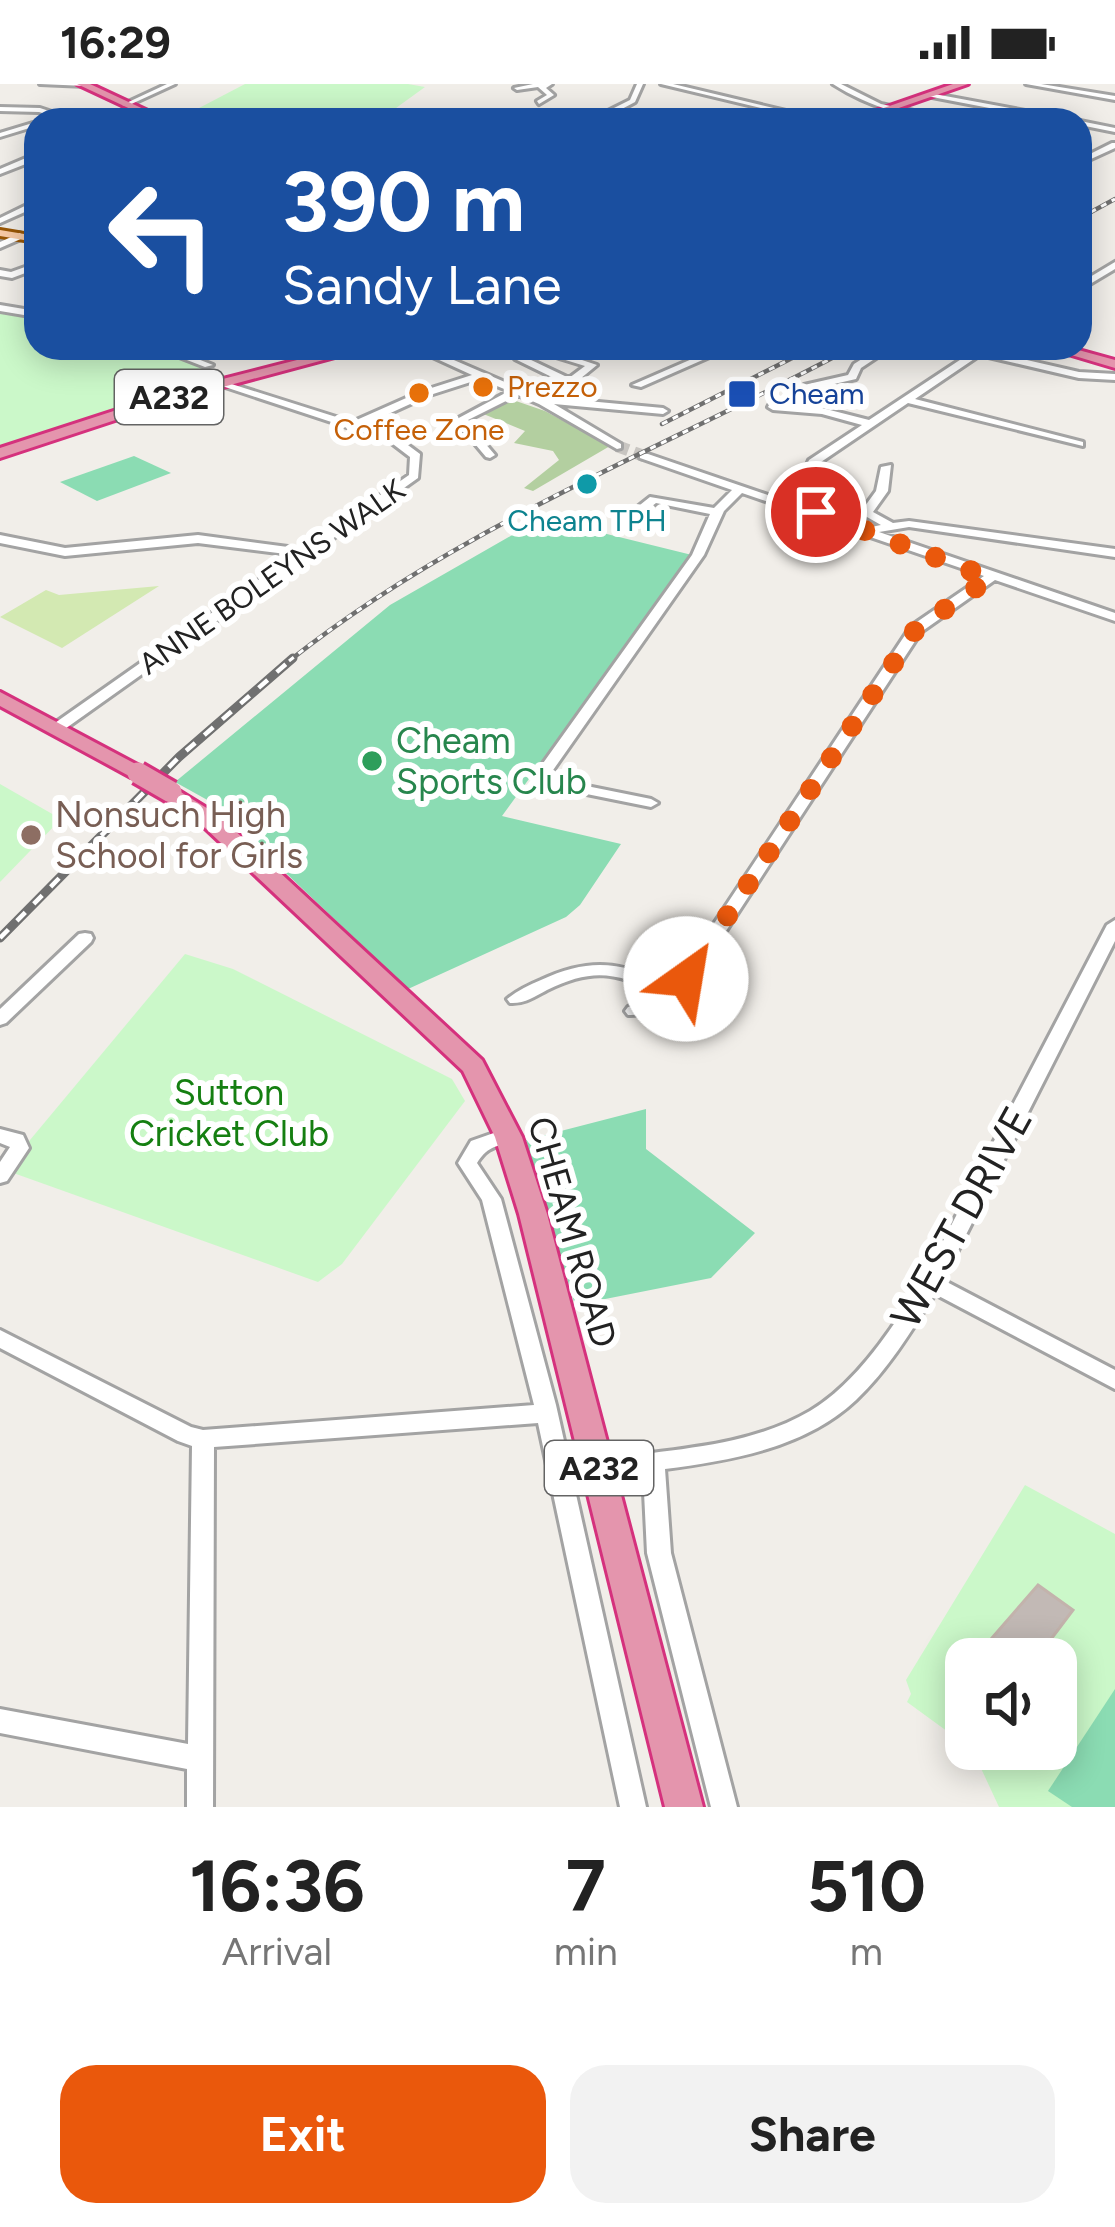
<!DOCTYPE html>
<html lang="en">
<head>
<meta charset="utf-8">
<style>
	:root { --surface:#fff; --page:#f2f2f2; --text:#222; --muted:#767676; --accent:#ea580c }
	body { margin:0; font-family:Figtree,sans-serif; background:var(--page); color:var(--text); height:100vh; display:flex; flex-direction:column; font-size:45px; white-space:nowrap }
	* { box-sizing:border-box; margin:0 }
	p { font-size:39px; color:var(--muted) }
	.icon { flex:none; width:66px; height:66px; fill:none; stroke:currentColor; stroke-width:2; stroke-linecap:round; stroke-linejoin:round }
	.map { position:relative; height:1723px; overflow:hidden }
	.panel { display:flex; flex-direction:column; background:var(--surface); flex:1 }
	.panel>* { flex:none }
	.banner { position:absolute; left:24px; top:24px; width:1068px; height:252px; border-radius:36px; box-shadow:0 6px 30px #0003; background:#1a4fa0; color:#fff; overflow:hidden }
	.buttons { position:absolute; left:945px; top:1554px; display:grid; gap:24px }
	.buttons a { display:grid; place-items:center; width:132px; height:132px; border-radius:24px; background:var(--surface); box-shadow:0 6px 30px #0003; font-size:60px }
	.pin { position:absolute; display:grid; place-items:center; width:102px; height:102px; color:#fff; margin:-51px; border:6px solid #fff; border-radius:50%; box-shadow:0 3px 12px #0007 }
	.me { position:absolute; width:132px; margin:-66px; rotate:32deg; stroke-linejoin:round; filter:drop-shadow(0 0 9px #0008) }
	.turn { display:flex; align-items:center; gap:42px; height:252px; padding:0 60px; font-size:54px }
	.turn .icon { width:156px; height:156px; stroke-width:2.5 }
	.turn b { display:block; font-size:84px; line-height:102px }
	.eta { display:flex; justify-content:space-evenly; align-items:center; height:204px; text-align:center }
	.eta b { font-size:72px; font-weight:700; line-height:84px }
	.cta { display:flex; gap:24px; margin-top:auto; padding:24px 60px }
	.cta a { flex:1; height:138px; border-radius:36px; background:var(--accent); color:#fff; font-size:48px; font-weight:700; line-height:138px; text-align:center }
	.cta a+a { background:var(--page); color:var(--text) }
	.status { display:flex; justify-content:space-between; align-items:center; height:84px; padding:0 60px; background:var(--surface); direction:ltr }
	.status svg { height:33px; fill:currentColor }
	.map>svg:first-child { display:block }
</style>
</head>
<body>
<div class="status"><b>16:29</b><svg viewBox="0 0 49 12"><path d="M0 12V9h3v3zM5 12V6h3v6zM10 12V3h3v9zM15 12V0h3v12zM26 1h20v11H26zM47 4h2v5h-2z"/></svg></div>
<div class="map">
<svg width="1115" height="1723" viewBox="0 0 1115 1723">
	<rect width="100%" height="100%" fill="#f1eee9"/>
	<polygon fill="#d3e9b2" points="159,502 62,564 0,533 46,506 59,511"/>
	<polygon fill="#b3cfa0" points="507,314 545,327 610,362 533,407 524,404 559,376 553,367 514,359 525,347 481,329"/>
	<g fill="#cbf8c9">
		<polygon points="245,0 408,0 425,3 396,24 472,36 178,35"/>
		<polygon points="0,225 36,231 36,264 153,264 221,292 0,366"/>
		<polygon points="0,700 61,735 0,798"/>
		<polygon points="185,870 233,885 452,995 465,1017 342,1180 318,1198 5,1086"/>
		<polygon points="1025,1401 1115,1450 1115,1723 999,1723 972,1665 1056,1665 1056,1575 966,1575 966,1661 907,1618 911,1610 906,1596"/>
	</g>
	<g fill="#8bdcb3">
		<polygon points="134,372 171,389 97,417 60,398"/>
		<polygon points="542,434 692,471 502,732 621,760 580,821 566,833 408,905 211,718 175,698 390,521"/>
		<polygon points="646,1025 646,1065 755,1149 711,1194 575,1221 526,1056"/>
		<polygon points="1115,1605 1115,1723 1072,1723 1048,1707"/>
	</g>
	<polygon fill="#c2b9b5" stroke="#c3b3ac" stroke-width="3" points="1038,1501 1073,1526 1036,1575 1003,1575 985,1562"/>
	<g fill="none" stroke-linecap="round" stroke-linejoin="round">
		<polyline stroke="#c8c5c1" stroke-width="12" stroke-dasharray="12 6" stroke-linecap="butt" points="617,362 644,372"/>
		<defs>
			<g id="minor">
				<polygon points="40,0 89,0 86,2"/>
				<polygon points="167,0 175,0 127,22 122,21"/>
				<polygon points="533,0 552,0 546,4 554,11 539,20 537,17 547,11 538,3 517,6 514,4"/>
				<polygon points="637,0 643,0 635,18 620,26 662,36 614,29 600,36 590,36 630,16"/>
				<polygon points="661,0 673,0 824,36 811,36"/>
				<path d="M833 0H841L881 20 956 36C912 36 869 23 833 0Z"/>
				<polygon points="1026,0 1041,0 1115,12 1115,16"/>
				<polygon points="929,9 1063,34 1067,36 1052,36 927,12"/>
				<polygon points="0,23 40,24 76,36 65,36 39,28 0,27"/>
				<polygon points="1080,37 1115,44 1115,48 1080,41"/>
				<polygon points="36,38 36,42 0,53 0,49"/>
				<polygon points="1112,59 1115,59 1115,64 1080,80 1080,75"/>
				<polygon points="33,71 36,71 36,76 0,90 0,85"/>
				<polygon points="33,118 36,118 36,123 0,139 0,134"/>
				<polygon points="20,149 23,154 0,164 0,158"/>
				<polygon points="1115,178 1115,185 1080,206 1080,199"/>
				<polygon points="36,179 36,185 12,194 0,192 0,186 11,188"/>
				<polygon points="0,221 36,227 36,233 0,227"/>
				<polygon points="156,264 170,264 213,281 205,283"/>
				<path d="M413 264H426L544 315 558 311 566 300 515 275 546 264 597 281 575 299 577 302 566 315 663 324 668 327 663 330 554 320 621 360V364L617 365 539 320 518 311 466 337 495 371 490 374 486 373 455 336 509 307 480 295 430 311 362 342 397 353 420 370 418 394 62 647H52V641L294 471 198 459 65 472 0 459V451L65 464 198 451 303 465 409 391 410 373 389 357 213 299 222 297 352 338 422 307 472 291ZM546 270 585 282 569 294 529 275Z"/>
				<polygon points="879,264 891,264 861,284 856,295 812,305 806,321 797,319 804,301 848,291 854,280"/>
				<path d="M978 264H989L987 267 1079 288 1115 290V296L1079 294 980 271 915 315 1083 358V362L908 319 818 380 812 398 820 416 810 425 866 444 881 441 860 429 876 407 881 383 891 381 888 407 873 428 893 439 909 437 1115 465V473L909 443 879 448 1115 529V537L995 496 921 548 692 899C673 916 657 932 628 931L625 927 628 923 651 917 660 909C615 888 592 884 547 906 534 913 524 920 510 919L507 915C517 907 529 901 541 896 590 873 621 878 670 900L680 891 911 542 984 492 742 409 724 427 704 471 551 689 557 696 651 715 658 719 651 723 547 702 536 689 692 471 710 430 656 419 626 442 616 440 650 413 714 424 732 406 640 374V370H648L800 422 808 415 800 398 809 376 862 341 822 330 773 326 768 323 769 321 822 324 869 336Z"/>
				<polygon points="715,265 723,267 641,303 632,301"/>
				<path d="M1115 836V857L943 1196 1115 1286V1305L935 1210C911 1247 888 1286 856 1316 805 1364 732 1376 665 1385L671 1469 737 1723H711L647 1469 643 1388 599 1394 591 1392 588 1385 591 1378 599 1376C669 1365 747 1364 810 1327 890 1280 951 1140 993 1059 1031 986 1069 914 1107 841Z"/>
				<polygon points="85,849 91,850 93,854 91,858 6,939 0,941 0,925 79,850"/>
				<path d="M508 1044 515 1046 517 1051C504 1066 491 1056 477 1079L501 1115 556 1321 646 1723H620L538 1339 214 1363 213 1723H187V1685L0 1649V1625L188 1660 192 1362 178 1357 0 1264V1246L191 1343 203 1346 534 1321 482 1116 458 1079 471 1057Z"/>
				<polygon points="0,1045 23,1051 29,1064 7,1097 0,1099 0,1078 10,1063 0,1059"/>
			</g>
			<polygon id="major" points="0,146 36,152 36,158 0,152"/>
			<g id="highway">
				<polygon points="77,0 90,0 167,36 154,36"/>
				<polygon points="953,0 968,0 864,36 849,36"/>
				<polygon points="344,264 368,264 182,314 0,374 0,364 172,308"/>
				<polygon points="1048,264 1071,264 1115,276 1115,284"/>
				<polygon points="0,608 145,685 149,689 145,693 131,693 0,622"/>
				<polygon points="171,702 218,731 482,976 522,1053 547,1130 703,1723 665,1723 519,1130 495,1053 463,987 202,741 163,713 160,708 163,703"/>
			</g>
		</defs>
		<use href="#minor" stroke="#a3a3a3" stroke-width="6"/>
		<use href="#major" stroke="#995706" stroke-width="6"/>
		<use href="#highway" stroke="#d5317d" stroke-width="6"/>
		<use href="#minor" fill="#fff" fill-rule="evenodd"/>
		<use href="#major" fill="#f8cba7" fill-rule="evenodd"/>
		<use href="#highway" fill="#e495ad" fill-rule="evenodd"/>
		<defs>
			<g id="rail-far1">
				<polyline points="1080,134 1115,115"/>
				<polyline points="662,340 812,264"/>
				<path d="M289 577C459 442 661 366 851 264"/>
			</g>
			<polyline id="rail" points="0,854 179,673 293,574"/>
		</defs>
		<use href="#rail-far1" stroke="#707070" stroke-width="4.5"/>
		<use href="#rail" stroke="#707070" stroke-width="9"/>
		<use href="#rail-far1" stroke="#fff" stroke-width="3" stroke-dasharray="6" stroke-linecap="butt"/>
		<use href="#rail" stroke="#fff" stroke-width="4.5" stroke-dasharray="12" stroke-linecap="butt"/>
		<defs>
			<polyline id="highway-bridge" points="138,689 171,708"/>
		</defs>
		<use href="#highway-bridge" stroke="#d5317d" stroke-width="27" stroke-linecap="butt"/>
		<use href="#highway-bridge" stroke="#e495ad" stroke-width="21"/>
	</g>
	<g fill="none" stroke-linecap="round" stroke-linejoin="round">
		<polyline stroke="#ea580c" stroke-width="21" stroke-dasharray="0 37.8" points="686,895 916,545 990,494 816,428"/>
	</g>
	<g fill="#e8710a" stroke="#fff" stroke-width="4.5">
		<circle cx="483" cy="303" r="12"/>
		<circle cx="419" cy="309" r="12"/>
	</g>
	<rect fill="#1a4fb4" stroke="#fff" stroke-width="4.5" x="727" y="295" width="30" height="30" rx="6"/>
	<circle fill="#0f9aa8" stroke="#fff" stroke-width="4.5" cx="587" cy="400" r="12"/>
	<circle fill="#2e9e5b" stroke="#fff" stroke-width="4.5" cx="372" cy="677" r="12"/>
	<circle fill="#8d6e63" stroke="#fff" stroke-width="4.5" cx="31" cy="751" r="12"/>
	<g text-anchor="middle" stroke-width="12" stroke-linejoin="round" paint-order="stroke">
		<g font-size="30" fill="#c56008" stroke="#fff" text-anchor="start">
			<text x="507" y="313">Prezzo</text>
			<text x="419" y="356" text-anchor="middle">Coffee Zone</text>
		</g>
		<g font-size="30" fill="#164399" stroke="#fff" text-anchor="start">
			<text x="769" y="320">Cheam</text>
		</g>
		<g font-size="30" fill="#0d838f" stroke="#fff">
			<text x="587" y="447">Cheam TPH</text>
		</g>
		<g font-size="30" fill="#222" stroke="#fff">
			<text transform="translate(272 493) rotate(-35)" y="10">ANNE BOLEYNS WALK</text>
		</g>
		<g fill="#fff" stroke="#646464" stroke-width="3">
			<rect x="115" y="286" width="108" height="54" rx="9"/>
			<rect x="545" y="1357" width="108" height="54" rx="9"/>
		</g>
		<g font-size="33" font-weight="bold" fill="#222">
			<text x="169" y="325">A232</text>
			<text x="599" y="1396">A232</text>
		</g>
		<g font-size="36" fill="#27864d" stroke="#fff" text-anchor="start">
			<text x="396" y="669">Cheam<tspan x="396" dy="41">Sports Club</tspan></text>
		</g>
		<g font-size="36" fill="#785e54" stroke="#fff" text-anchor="start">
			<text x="55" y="743">Nonsuch High<tspan x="55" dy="41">School for Girls</tspan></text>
		</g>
		<g font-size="36" fill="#157f11" stroke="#fff">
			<text x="229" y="1021">Sutton<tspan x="229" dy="41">Cricket Club</tspan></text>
		</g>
		<g font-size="36" fill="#222" stroke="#fff">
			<text transform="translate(573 1148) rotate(74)" y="13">CHEAM ROAD</text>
		</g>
		<g font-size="42" fill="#222" stroke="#fff">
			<text transform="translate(961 1133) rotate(-61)" y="15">WEST DRIVE</text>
		</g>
	</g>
</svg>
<div class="buttons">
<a><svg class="icon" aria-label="sound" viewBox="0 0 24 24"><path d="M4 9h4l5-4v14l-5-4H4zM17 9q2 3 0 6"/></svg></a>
</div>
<div class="pin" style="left:816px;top:428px;background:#d93025"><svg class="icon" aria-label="arrive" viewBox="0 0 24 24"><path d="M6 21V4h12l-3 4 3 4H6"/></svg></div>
<svg class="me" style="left:686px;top:895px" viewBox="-20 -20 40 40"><circle r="19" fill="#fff"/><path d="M0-13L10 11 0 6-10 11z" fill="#ea580c"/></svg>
<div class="banner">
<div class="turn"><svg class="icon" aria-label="left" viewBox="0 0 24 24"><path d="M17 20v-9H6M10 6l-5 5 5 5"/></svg><div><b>390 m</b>Sandy Lane</div></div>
</div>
</div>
<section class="panel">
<div class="eta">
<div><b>16:36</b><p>Arrival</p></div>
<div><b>7</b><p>min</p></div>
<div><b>510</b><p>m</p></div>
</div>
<div class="cta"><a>Exit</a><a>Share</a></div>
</section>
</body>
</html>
